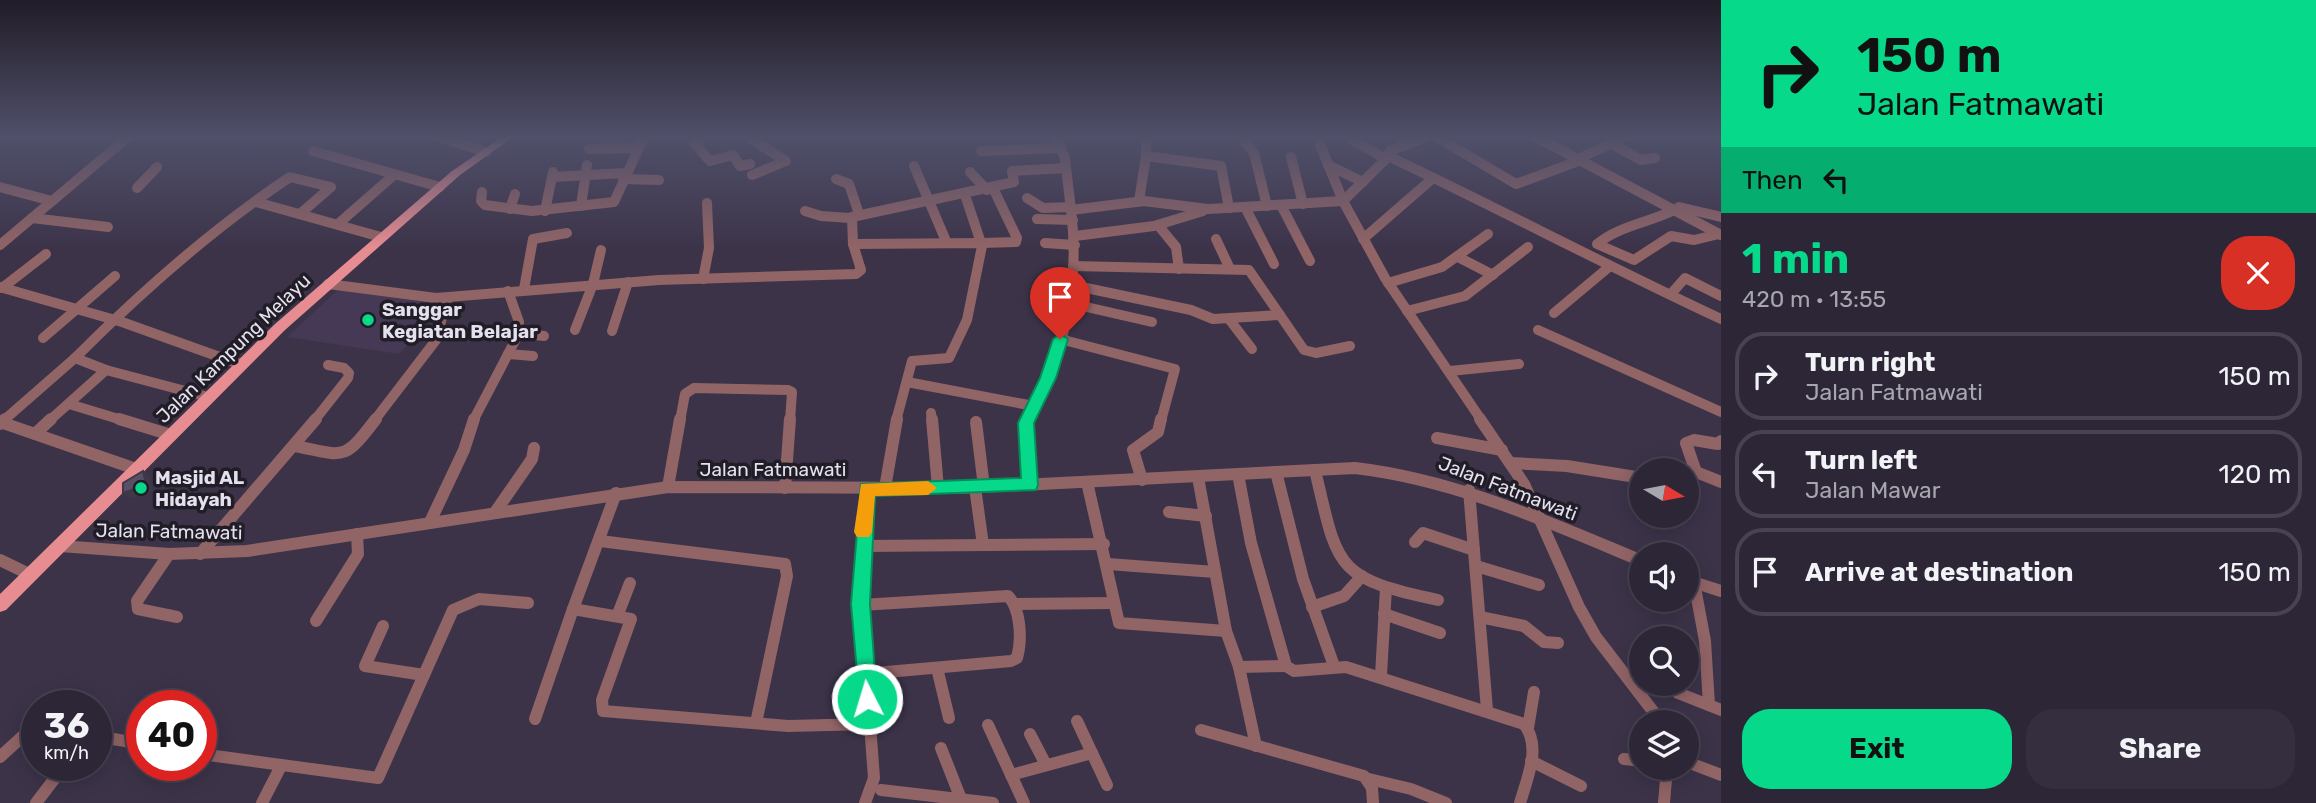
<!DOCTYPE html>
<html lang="en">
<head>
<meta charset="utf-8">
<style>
	:root { --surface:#2d2637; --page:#352e3f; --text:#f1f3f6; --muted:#a7a5ad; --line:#484352; --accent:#07d98b }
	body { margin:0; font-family:Rubik,sans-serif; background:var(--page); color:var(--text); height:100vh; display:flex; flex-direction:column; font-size:26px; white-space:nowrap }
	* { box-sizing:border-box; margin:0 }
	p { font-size:23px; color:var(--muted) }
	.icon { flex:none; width:38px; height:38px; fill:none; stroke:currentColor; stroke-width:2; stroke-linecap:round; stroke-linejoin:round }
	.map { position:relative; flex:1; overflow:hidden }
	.details { display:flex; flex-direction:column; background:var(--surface); width:595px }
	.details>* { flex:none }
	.hud { background:#07d98b; color:#111; overflow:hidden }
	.needle { width:46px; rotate:100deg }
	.buttons { position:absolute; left:1629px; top:458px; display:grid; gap:14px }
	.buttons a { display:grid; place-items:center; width:70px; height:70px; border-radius:50%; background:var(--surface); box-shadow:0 4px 18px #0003,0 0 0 2px var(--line); font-size:35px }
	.speed { position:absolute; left:21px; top:690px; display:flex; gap:14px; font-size:35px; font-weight:700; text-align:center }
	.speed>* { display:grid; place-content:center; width:91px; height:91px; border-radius:50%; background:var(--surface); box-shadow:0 4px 18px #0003,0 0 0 2px var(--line); line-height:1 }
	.speed small { font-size:18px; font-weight:400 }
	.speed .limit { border:10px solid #d22; background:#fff; color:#111 }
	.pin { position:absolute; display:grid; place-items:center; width:60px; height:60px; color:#fff; margin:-72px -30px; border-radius:50% 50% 50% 0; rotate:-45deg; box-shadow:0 0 7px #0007 }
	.pin .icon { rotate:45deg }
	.me { position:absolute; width:77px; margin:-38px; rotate:355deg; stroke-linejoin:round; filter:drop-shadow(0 0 5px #0008) }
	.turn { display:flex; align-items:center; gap:24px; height:147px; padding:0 21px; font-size:32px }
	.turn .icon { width:91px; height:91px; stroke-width:2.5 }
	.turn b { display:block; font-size:49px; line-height:60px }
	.then { display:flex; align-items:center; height:66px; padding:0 21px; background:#0003; gap:14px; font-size:26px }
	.round { display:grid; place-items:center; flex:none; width:74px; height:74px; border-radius:28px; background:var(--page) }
	.summary { display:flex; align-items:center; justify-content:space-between; height:119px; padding:0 21px }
	h1 { font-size:42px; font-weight:700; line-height:52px; color:var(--accent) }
	.cta { display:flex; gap:14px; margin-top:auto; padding:14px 21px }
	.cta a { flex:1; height:80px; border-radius:28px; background:var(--accent); color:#111; font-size:28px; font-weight:700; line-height:80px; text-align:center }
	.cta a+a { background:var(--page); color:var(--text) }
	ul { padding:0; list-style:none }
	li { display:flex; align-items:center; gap:21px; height:88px; margin:0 14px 10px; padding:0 7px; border:4px solid var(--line); border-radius:28px }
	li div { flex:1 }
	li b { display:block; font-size:26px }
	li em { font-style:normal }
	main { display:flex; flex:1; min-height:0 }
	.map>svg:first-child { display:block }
</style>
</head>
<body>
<main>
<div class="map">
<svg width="1721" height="803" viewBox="0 0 1721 803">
	<rect width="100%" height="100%" fill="#3c3349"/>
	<polygon fill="#453956" points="338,290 446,303 399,354 287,337"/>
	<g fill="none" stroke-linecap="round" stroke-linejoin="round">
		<g stroke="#916466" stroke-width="10">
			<polyline points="439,137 486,152"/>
			<polyline points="702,137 694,143 710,161 733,155 740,166 750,164"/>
			<polyline points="748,137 786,161 752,175"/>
			<polyline points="1056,137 1065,158 1071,210"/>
			<polyline points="1146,137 1146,156"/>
			<polyline points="1250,137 1245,142 1254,153 1267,206"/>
			<polyline points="1317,137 1343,201 1385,278 1482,421"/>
			<polyline points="1347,137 1386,159"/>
			<polyline points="1437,137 1516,184 1581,160"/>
			<polyline points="1536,137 1721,235"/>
			<polyline points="1610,143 1641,160 1655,158"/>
			<polyline points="589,149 637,148"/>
			<polyline points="313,151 440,187"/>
			<polyline points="981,151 1061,148"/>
			<path d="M1388 156C1500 209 1609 267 1721 319"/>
			<polyline points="1291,157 1303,204"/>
			<polyline points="1578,159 1624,137"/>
			<polyline points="1328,165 1363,182"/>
			<polyline points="914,166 946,241"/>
			<polyline points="970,172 987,190"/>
			<polyline points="552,177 625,173"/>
			<polyline points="623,179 659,180"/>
			<polyline points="836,179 849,184 859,214"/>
			<polyline points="0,187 52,201"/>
			<polyline points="137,188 157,167"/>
			<polyline points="482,192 481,201 485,205 532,211 614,202 644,137"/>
			<polyline points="965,195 981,243 1016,242 1017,238 993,188"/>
			<polyline points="1027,198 1043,208 1071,207"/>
			<polyline points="1139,201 1146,156 1221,166 1229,208"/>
			<polyline points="256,202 381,237"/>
			<polyline points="1281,205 1310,261"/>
			<polyline points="581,206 587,165"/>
			<polyline points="1245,207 1274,264"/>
			<polyline points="1679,207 1721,217"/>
			<polyline points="510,209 515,194"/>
			<path d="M1674 210C1648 223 1619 226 1597 244L1634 260 1671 236 1694 240 1719 234"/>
			<polyline points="545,211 553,172"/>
			<polyline points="805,211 821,216 850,218"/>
			<polyline points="32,218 108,227"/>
			<polyline points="1037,219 1073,220"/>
			<polyline points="338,224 395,174"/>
			<polyline points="1158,225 1176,247 1179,269"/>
			<polyline points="1075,236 1154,226 1203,211"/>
			<polyline points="1216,239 1230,269"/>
			<polyline points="1363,239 1433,178"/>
			<polyline points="1045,243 1075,245"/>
			<polyline points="853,244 981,243 982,246 967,320 949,358 912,361 896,421"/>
			<polyline points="0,245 128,137"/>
			<polyline points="1458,257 1493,275"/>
			<polyline points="1073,266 1249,270 1304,350 1316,353 1350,346"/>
			<polyline points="703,279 709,248 707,203"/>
			<polyline points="1388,283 1442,267 1488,234"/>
			<polyline points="328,284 436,298 659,280 856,274 861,270 853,244 852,217 1014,182 1012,171 1066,168"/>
			<polyline points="1072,285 1191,310 1213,319 1280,315"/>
			<polyline points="0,287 122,322 242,365"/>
			<polyline points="2,288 46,254"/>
			<polyline points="524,289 533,239 567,233"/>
			<polyline points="1671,294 1685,278 1721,296"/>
			<polyline points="1069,303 1152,322"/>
			<polyline points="1407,311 1465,296 1528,247"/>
			<polyline points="1554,313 1609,267"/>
			<polyline points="1229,319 1252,349"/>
			<polyline points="575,330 593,284 601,250"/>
			<polyline points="1538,330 1721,412"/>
			<polyline points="612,331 628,282"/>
			<polyline points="519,333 544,336"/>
			<polyline points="43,338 115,276"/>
			<polyline points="1060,339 1175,369 1161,421"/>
			<polyline points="508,354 533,356"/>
			<path d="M106 370 75 358C141 292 213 228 290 177L331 187 301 213"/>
			<polyline points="1450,371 1519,364"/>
			<polyline points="907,382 1034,406"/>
			<polyline points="69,404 125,421"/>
			<polyline points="931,413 932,421"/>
			<polyline points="3,421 75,358"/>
			<polyline points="49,421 106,370 208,397"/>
			<polyline points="314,421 348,378 349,373 344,368 328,365"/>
			<polyline points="374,421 436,340 447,299"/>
			<polyline points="473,421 519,333 519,322 508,291"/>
			<polyline points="680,421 685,394 694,388 788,390 792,392 790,421"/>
			<path d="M1026 421C1030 405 1042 392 1048 377 1071 324 1078 267 1071 210L1144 201 1208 209 1343 201 1386 159 1390 151 1425 137"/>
		</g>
		<g stroke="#916466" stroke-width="12">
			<polyline points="119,419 171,435"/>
			<polyline points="932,419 938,488"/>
			<polyline points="1026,419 1030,485"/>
			<polyline points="1480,419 1524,484 1579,607 1596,637 1662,723"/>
			<polyline points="0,422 136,469"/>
			<polyline points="976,422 984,487"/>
			<polyline points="0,424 5,419"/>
			<polyline points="35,434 51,419"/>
			<polyline points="1437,438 1502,450"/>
			<path d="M295 446C345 456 343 462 376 419"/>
			<polyline points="1510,463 1567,466 1642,478"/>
			<path d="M1315 470C1338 568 1334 578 1438 600"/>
			<polyline points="1276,472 1303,579 1334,666"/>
			<polyline points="1696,472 1686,443 1694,440 1718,444 1721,441"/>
			<path d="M1238 474 1251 543 1286 666 1294 671 1346 667 1524 724C1542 747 1527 778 1520 803"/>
			<polyline points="1198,477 1226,631 1239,667 1256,746"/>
			<polyline points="1142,480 1133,450 1158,432 1161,419"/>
			<polyline points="1687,480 1696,472 1721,482"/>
			<polyline points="1087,482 1119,623 1226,631"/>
			<polyline points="668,487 680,419"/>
			<polyline points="975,487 983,545"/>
			<polyline points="785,488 790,419"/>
			<polyline points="885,488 897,419"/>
			<polyline points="1469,490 1487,710"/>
			<polyline points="616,493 573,609 631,619 602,700 603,711 788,726 870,724"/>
			<polyline points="496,511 532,459 534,448"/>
			<polyline points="1169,512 1206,516"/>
			<polyline points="430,522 464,450 474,419"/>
			<polyline points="600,541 785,564 787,576 756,723"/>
			<polyline points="1415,542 1423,533 1474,550"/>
			<path d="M60 546 169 554 247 551 668 487 961 488 1355 468C1457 480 1548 522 1642 561"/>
			<polyline points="862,546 1104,544"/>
			<polyline points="169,554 137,601 138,609 177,617"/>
			<polyline points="200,554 316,419"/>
			<polyline points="0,560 31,575"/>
			<polyline points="1108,564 1215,572"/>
			<polyline points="1476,566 1539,585"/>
			<polyline points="1690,581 1721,591"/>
			<polyline points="1694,582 1705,641 1709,705"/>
			<polyline points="1016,604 1114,603"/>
			<path d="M861 605 1008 596C1021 609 1022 640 1017 658L1011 661 864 674"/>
			<polyline points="1312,607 1344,596 1362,576"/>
			<polyline points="618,614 630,583"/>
			<polyline points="1384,614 1440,633"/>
			<polyline points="1480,617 1524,626 1544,642 1558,643"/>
			<polyline points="316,621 358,554 357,534"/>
			<polyline points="383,626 365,666 424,675"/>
			<polyline points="1239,667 1286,666"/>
			<polyline points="937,668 949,718"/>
			<polyline points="1381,675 1386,588"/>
			<polyline points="1678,693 1721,710"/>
			<polyline points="535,719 573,609"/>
			<polyline points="1077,721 1107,785"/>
			<polyline points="988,725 1024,803"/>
			<polyline points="1528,728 1534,692"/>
			<polyline points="1201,730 1364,776 1372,788 1373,803"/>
			<polyline points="1030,734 1046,765"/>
			<polyline points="96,736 142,744"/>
			<polyline points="941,748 961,799"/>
			<polyline points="201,754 378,778 453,610 479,599 528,603"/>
			<polyline points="0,757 24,735 37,733"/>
			<polyline points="1624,759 1642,761"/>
			<polyline points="1531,761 1581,786"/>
			<polyline points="1687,762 1721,775"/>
			<polyline points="1011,775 1092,753"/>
			<polyline points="1369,779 1411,789 1446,803"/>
			<polyline points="881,790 993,803"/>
			<polyline points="36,803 65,765"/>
			<polyline points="262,803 281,766"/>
			<polyline points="865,803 874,778 861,605 867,489"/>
			<polyline points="1664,803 1667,768"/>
		</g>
		<polygon fill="#e78d92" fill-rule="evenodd" points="502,137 513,137 460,175 285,330 6,610 0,612 0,594 275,324 452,171"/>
	</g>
	<polygon fill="#3e3848" points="143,471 149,477 152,491 130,499 123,493"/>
	<polygon fill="#595067" stroke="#3e3848" stroke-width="2" points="143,471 146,485 123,493 123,483"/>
	<linearGradient id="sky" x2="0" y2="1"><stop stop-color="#211c28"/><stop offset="0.55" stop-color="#50506a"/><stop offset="1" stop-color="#50506a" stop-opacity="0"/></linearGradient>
	<rect width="1721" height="249" fill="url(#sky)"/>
	<polygon fill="#07d98b" stroke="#058d5a" stroke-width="2" points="1060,334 1068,339 1056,378 1034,423 1038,485 1036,490 875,496 870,604 877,699 874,706 867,709 860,706 851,604 861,484 1021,478 1018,423 1040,378 1053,339"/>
	<polygon fill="#f59e0b" points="928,481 937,488 928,495 875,496 872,532 869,537 857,537 854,532 861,484"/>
	<g fill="#07d98b" stroke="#211d27" stroke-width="2.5">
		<circle cx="368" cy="320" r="7"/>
		<circle cx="141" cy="488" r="7"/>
	</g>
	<g text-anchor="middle" stroke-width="7" stroke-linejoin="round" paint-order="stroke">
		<g font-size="19" font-weight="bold" fill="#e5e0ee" stroke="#211d27" text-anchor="start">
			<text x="382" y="316">Sanggar<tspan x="382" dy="22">Kegiatan Belajar</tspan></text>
			<text x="155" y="484">Masjid AL<tspan x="155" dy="22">Hidayah</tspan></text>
		</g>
		<g font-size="19" fill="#e5e0ee" stroke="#211d27">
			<text transform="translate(233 348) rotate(-44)" y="7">Jalan Kampung Melayu</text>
			<text x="773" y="476">Jalan Fatmawati</text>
			<text transform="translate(1508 488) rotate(21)" y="7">Jalan Fatmawati</text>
			<text transform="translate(169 531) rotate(1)" y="7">Jalan Fatmawati</text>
		</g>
	</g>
</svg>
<div class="buttons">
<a><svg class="needle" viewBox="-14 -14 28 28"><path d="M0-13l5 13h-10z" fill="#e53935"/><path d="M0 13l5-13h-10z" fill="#a7a5ad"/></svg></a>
<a><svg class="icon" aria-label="sound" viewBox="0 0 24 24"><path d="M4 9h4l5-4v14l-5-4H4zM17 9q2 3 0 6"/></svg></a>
<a><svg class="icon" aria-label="search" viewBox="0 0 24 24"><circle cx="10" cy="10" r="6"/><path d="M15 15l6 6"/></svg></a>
<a><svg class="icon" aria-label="layers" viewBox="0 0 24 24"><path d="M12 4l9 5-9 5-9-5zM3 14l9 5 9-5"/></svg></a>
</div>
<div class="speed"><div>36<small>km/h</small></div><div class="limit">40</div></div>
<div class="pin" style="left:1060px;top:339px;background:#d93025"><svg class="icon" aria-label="arrive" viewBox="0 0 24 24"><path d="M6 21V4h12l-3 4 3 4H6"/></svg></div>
<svg class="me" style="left:867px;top:699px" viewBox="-20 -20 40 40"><circle r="17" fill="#07d98b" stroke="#fff" stroke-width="3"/><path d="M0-11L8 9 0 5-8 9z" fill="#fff"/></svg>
</div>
<section class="details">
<div class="hud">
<div class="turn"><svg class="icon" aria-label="right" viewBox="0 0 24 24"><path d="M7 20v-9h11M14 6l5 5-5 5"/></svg><div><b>150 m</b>Jalan Fatmawati</div></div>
<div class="then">Then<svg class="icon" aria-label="left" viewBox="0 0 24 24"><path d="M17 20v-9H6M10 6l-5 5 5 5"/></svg></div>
</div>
<div class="summary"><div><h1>1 min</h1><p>420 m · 13:55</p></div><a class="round" style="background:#d93025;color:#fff"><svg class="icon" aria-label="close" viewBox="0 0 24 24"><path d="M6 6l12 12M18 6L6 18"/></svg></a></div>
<ul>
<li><svg class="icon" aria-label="right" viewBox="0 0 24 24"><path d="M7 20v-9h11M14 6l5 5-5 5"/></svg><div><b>Turn right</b><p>Jalan Fatmawati</p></div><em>150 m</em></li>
<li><svg class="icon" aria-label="left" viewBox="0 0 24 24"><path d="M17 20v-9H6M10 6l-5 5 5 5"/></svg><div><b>Turn left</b><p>Jalan Mawar</p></div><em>120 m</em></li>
<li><svg class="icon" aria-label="arrive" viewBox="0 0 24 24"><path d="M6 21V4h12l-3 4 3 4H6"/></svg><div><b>Arrive at destination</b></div><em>150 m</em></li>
</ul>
<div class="cta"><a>Exit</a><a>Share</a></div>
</section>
</main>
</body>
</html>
